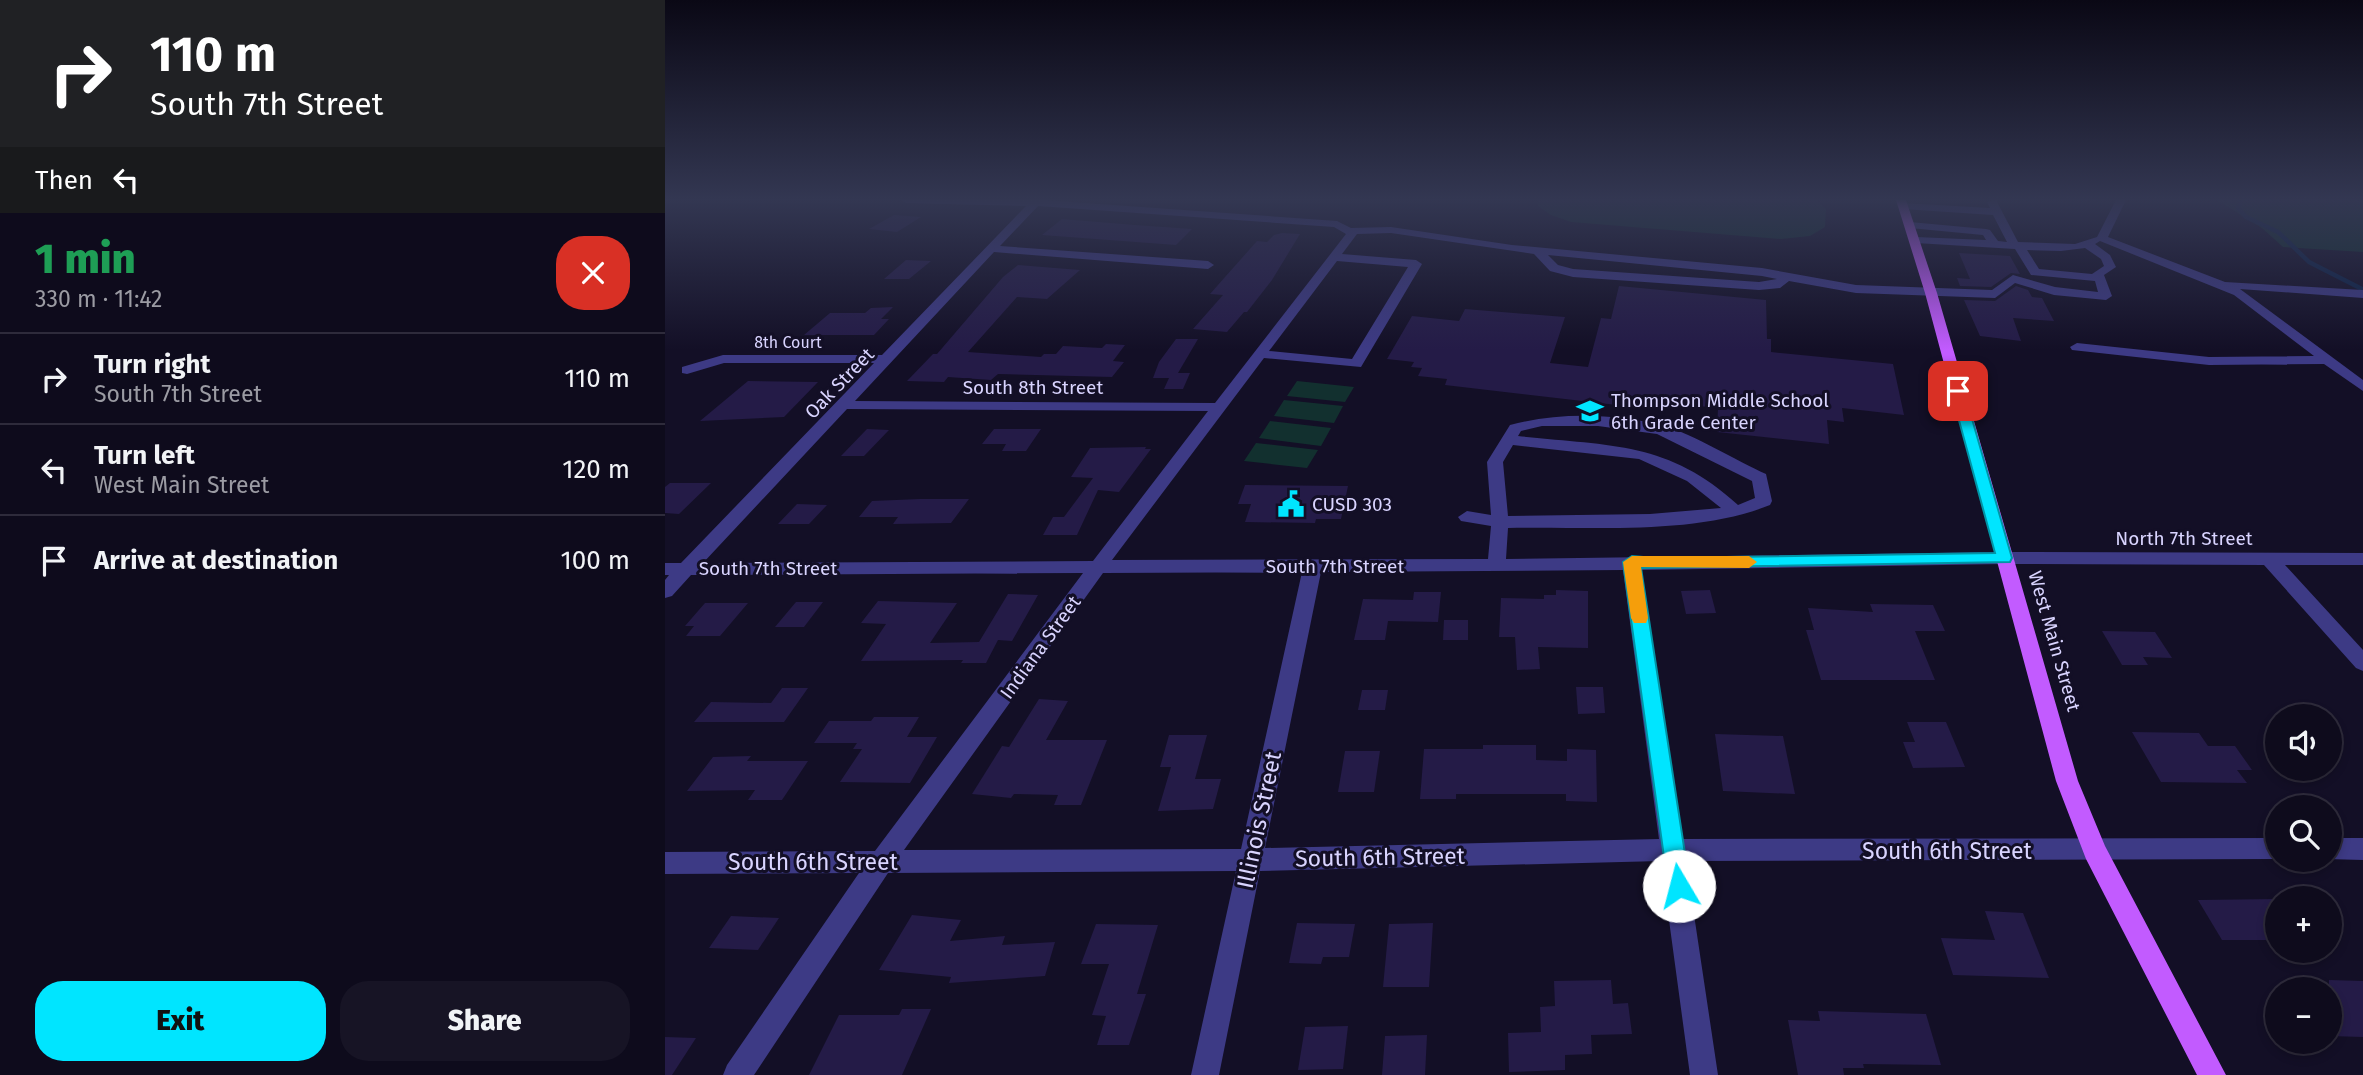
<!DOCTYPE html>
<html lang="en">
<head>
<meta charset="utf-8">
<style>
	:root { --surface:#0e0b1c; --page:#171425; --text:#f1f3f6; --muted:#9b9ba3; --line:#2e2b3b; --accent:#00e5ff }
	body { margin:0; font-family:"Fira Sans",sans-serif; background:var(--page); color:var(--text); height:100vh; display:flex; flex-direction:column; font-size:26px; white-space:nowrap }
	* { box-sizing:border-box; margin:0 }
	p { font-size:23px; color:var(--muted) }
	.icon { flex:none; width:38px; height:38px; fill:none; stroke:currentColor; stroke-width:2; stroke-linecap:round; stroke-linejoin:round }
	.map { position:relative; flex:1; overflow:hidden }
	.sheet { display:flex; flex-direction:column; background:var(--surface); width:665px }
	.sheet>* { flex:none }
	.hud { background:#202124; color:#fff; overflow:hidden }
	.controls { position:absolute; left:1600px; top:704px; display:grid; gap:14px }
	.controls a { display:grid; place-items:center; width:77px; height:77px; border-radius:50%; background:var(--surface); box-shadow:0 4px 10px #0003,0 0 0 2px var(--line); font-size:35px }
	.pin { position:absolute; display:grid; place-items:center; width:60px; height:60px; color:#fff; margin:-30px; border-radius:14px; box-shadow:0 4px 10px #0006 }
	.me { position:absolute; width:77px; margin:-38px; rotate:352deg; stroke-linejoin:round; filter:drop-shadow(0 0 5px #0008) }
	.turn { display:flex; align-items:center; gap:24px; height:147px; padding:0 35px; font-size:32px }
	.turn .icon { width:91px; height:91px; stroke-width:2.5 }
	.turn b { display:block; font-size:49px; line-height:60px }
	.then { display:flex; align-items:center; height:66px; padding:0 35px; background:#0003; gap:14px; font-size:26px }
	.round { display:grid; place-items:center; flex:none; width:74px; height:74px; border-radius:28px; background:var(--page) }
	.head { display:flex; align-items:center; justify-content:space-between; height:119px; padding:0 35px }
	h1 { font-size:42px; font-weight:800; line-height:52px; color:#1e9e55 }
	.button { display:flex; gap:14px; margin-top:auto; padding:14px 35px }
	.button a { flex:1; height:80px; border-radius:28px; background:var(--accent); color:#111; font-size:28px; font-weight:800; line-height:80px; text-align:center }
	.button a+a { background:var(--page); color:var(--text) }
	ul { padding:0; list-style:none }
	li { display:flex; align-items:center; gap:21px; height:91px; padding:0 35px; border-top:2px solid var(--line) }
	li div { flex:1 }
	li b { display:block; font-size:26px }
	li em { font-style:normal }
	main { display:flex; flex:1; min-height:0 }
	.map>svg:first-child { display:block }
</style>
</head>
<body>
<main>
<section class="sheet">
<div class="hud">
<div class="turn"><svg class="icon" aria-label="right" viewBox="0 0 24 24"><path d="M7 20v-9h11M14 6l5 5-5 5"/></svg><div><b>110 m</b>South 7th Street</div></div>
<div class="then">Then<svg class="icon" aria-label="left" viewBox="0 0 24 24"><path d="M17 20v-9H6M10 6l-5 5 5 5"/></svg></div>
</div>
<div class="head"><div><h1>1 min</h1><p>330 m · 11:42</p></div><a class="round" style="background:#d93025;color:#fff"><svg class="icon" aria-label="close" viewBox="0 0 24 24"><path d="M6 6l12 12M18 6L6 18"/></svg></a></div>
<ul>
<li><svg class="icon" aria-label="right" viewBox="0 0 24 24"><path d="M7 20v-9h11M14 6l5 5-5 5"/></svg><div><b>Turn right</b><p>South 7th Street</p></div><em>110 m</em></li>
<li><svg class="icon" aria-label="left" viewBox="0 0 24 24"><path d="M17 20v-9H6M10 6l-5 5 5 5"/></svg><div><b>Turn left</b><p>West Main Street</p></div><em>120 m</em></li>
<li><svg class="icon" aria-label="arrive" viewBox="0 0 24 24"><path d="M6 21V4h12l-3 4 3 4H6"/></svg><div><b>Arrive at destination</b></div><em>100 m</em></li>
</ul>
<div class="button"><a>Exit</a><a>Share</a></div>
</section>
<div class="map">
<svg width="1698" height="1075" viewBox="0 0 1698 1075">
	<rect width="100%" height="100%" fill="#130f26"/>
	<g fill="#12302f">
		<polygon points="874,200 1151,200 1161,209 1160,227 1145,236 1116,239 906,222 886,215 873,206"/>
		<polygon points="1552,200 1698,200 1698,252 1618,247 1597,228"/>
		<polygon points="632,381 689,387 680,402 622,396"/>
		<polygon points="619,400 678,406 669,423 609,416"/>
		<polygon points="605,421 666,428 656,446 594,438"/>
		<polygon points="591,443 653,450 642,468 579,461"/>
	</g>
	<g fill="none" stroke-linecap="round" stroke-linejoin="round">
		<polyline stroke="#0c2248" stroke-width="4.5" points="1576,200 1573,208 1581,217 1613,232 1644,262 1697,289"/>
	</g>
	<g fill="#241b47">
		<polygon points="229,215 256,217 232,232 204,229"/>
		<polygon points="397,219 470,225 527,229 511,245 377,235"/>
		<polygon points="617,233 635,234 607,280 582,312 579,312 562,332 528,329 558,295 545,294 592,241 602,242 609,235"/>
		<polygon points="1294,253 1345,256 1355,274 1346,273 1326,287 1295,286 1292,278 1305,279"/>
		<polygon points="241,260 266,261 244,279 219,279"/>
		<polygon points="353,265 415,270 382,299 352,297 303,352 376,357 379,354 391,354 398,346 437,348 441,344 460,345 448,361 459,362 447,377 333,374 326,380 283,377 279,382 242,381 268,354 272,354 338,277"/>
		<polygon points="954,286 1101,300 1102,339 1106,339 1106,352 1228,364 1239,415 1177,408 1179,422 1162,420 1164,444 1052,432 1053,408 954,398 952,405 780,385 782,379 753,376 757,368 746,367 749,362 722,359 747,316 794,321 800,309 900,317 885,363 923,367 936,318 946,319"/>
		<polygon points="1351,286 1363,290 1367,297 1377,298 1389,321 1348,318 1356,341 1315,336 1299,300 1330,301"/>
		<polygon points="228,307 216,319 224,319 209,335 139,335 165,313 200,313 206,308"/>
		<polygon points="511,339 533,339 513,373 525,373 518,389 499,389 504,378 488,378 494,362"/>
		<polygon points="83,381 153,382 119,417 35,421"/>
		<polygon points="202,429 224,430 199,456 176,456"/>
		<polygon points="329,429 376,429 361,451 337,451 341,444 317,444"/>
		<polygon points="481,447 480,449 486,449 454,492 433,490 412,535 378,535 388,517 399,517 428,478 406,477 425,448"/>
		<polygon points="5,483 46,483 14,514 0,513 0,487"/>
		<polygon points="580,485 683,486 676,519 651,519 650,523 580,522 586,504 573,504"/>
		<polygon points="255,499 304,499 286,523 228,524 233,517 194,517 207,501"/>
		<polygon points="132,504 162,505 144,524 113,524"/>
		<polygon points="891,590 923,591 923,648 873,647 875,669 852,670 850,637 834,637 836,598 879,599 879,595 891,595"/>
		<polygon points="1045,590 1051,613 1021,614 1016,591"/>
		<polygon points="749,592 776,592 773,622 723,621 720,640 689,640 698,599 748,600"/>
		<polygon points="343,594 373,595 347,641 333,640 321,663 296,663 298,660 196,661 221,624 196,623 213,601 292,603 265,643 314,642"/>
		<polygon points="131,602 158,602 139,627 110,627"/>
		<polygon points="40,603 83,603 55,636 21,636 29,626 20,626"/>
		<polygon points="1205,604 1268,605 1280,631 1250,631 1270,680 1156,680 1141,630 1149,630 1143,608 1208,612"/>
		<polygon points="779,620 803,620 803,640 778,640"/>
		<polygon points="1437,631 1490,632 1507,658 1478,657 1483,665 1457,665"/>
		<polygon points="911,687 938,687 940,713 913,714"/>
		<polygon points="117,688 143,688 119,722 29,722 46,702 106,703"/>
		<polygon points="697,690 723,690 720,710 693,710"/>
		<polygon points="374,699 403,701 381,740 442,740 416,805 389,805 393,795 349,794 346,798 307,794 337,746 344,747"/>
		<polygon points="209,717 254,717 242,737 272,737 245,783 175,782 197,749 188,749 192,743 149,743 164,721 206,721"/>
		<polygon points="1242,722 1281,722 1300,767 1248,768 1238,742 1250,742"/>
		<polygon points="1467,732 1534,733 1543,746 1570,746 1587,770 1572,770 1582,783 1496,782"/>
		<polygon points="1050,734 1118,736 1130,794 1058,791"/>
		<polygon points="504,735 542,735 530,779 556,779 548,809 493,811 506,767 495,767"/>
		<polygon points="818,745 871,745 871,760 902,761 902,749 931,750 932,802 901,801 901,794 791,794 791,799 755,799 759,749 818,749"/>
		<polygon points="680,751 715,751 709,792 673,792"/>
		<polygon points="86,756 82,761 143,761 117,800 83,800 90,790 22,791 48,757"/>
		<polygon points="1612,899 1612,940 1557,940 1533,900"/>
		<polygon points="1320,911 1358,913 1384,978 1288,975 1276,938 1330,940"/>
		<polygon points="247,915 296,920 285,941 340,936 337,945 390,942 380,976 284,983 286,977 214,970"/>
		<polygon points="66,916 114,918 93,950 44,948"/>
		<polygon points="632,923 690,924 684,957 658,957 656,964 624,963"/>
		<polygon points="768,923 764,987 718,987 724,924"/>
		<polygon points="431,924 493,925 472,994 481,994 464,1045 432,1045 441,1016 427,1015 444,964 416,964"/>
		<polygon points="946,980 948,1004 963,1003 967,1034 926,1035 927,1054 900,1055 900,1070 844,1072 843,1033 876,1032 875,1007 890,1006 889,981"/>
		<polygon points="1664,980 1698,981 1698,1037 1664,1036"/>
		<polygon points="237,1009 266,1009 237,1075 144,1075 174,1015 234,1015"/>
		<polygon points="1153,1011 1261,1014 1276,1065 1198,1064 1199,1068 1178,1068 1179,1075 1133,1075 1123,1020 1155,1021"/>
		<polygon points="683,1026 678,1069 633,1070 640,1027"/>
		<polygon points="762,1035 760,1075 717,1075 720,1036"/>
		<polygon points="0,1037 31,1038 7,1075 0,1075"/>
	</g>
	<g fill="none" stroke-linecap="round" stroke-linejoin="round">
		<g fill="#3d3a85" fill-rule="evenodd">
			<path d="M236 200H378L672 221 686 228 726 227 847 245 1097 268 1191 285 1327 290 1348 275 1390 287 1433 292 1430 281 1366 275 1350 249 1251 243 1245 240 1251 237 1321 240 1318 235 1245 228 1240 225 1245 222 1321 229 1325 230 1333 241 1342 242 1328 215 1238 209 1233 206 1238 203 1325 208 1322 202 1331 200 1353 242 1410 244 1432 237 1451 200H1461L1443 237 1560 282 1698 290V298L1575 289 1698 380V391L1659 364 1544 365 1407 350 1405 347 1412 343 1544 357 1649 356 1569 295 1435 241 1430 244 1445 255 1451 267 1439 275 1447 296 1441 300 1389 295 1350 283 1330 298 1191 293 1124 281 1115 288 1094 290 908 277 885 271 869 254 726 233 692 234 677 254 751 260 757 264 696 367 599 358 447 560 823 559 826 526 796 521 793 517 802 511 826 515 822 462 845 425C893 412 950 413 999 426 1028 434 1072 461 1101 474L1107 501 1105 505C1028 536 926 526 843 528L841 559 1339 552 1698 553V565H1620L1698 650V671L1691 668 1599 565 1339 564 976 570 1017 839 1612 838V859H1614L1021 861 1053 1075H1025L996 861 595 871 554 1075H526L571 871 223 873 89 1075H58L62 1065 194 873 0 874V852L210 851 418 573 26 575 7 596 0 598V580L4 575H0V563H16L209 363H59L22 374 17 373V367L58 355H217L361 206 241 203ZM373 206 669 227 681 234 550 403 190 401 329 252 543 269 549 265 543 261 335 246ZM1420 248 1436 259 1439 266 1427 274 1374 269 1362 250 1396 251ZM883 255 1097 276 1112 279 1094 282 908 269 893 265ZM672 261 743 267 687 359 604 351ZM182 409 543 411 428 561 38 563ZM877 426H933L992 434 1087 481 1090 498 1073 505C1003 440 942 446 853 436L856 431ZM848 445 974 459 1022 481 1056 508 985 514 843 516 838 462ZM958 570 994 839 600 848 656 572ZM637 572 576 849 239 850 438 573Z"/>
			<polygon points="1664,838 1698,838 1698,860 1662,859 1664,859"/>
		</g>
		<polygon fill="#c25bff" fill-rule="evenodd" points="1231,200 1241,200 1272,293 1413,781 1440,846 1561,1075 1532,1075 1421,859 1391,781 1260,293"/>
	</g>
	<linearGradient id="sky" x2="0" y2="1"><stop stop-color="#0a0815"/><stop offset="0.57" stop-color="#333752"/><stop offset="1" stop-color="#333752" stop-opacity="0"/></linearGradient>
	<rect width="1698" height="350" fill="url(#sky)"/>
	<polygon fill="#00e5ff" stroke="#0095a6" stroke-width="2" points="1293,387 1299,391 1347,558 1345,562 976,568 1025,886 1022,894 1014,897 1006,894 1003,886 958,562 967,556 990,558 1330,553 1286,391"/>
	<polygon fill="#f59e0b" points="967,556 1084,556 1092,562 1084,568 976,567 983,618 981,623 969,623 966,618 958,562"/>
	<defs>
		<symbol id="school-bare" viewBox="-9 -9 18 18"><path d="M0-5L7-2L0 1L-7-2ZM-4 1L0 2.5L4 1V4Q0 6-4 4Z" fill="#00e5ff" stroke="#130f26" stroke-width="2.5" paint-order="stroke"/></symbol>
		<symbol id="civic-bare" viewBox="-9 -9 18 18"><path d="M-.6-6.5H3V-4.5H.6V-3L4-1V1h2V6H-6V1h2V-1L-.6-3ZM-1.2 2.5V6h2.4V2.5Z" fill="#00e5ff" stroke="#130f26" stroke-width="2.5" paint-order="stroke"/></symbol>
	</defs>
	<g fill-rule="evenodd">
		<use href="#school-bare" x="906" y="392" width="38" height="38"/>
		<use href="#civic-bare" x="607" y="485" width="38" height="38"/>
	</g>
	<g text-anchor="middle" stroke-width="6" stroke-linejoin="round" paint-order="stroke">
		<g font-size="16" fill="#d9d4ff" stroke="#130f26">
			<text x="123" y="348">8th Court</text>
		</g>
		<g font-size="19" fill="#d9d4ff" stroke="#130f26">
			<text transform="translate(174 383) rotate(-46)" y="7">Oak Street</text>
			<text x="368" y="394">South 8th Street</text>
			<text x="1519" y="545">North 7th Street</text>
			<text x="670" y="573">South 7th Street</text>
			<text x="103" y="575">South 7th Street</text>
			<text transform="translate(1390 641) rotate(74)" y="7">West Main Street</text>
			<text transform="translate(375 647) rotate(-54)" y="7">Indiana Street</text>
		</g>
		<g font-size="19" fill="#d9d4ff" stroke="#130f26" text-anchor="start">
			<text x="946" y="407">Thompson Middle School<tspan x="946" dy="22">6th Grade Center</tspan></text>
			<text x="647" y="511">CUSD 303</text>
		</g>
		<g font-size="23" fill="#d9d4ff" stroke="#130f26">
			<text transform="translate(594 820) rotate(-78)" y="8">Illinois Street</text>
			<text x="1282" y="859">South 6th Street</text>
			<text transform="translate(715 857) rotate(-1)" y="8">South 6th Street</text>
			<text x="148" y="870">South 6th Street</text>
		</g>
	</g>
</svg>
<div class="controls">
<a><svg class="icon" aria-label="sound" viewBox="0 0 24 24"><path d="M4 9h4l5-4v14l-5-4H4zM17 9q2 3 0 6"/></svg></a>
<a><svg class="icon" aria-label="search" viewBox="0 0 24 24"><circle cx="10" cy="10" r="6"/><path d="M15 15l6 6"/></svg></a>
<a>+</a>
<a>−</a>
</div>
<div class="pin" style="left:1293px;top:391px;background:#d93025"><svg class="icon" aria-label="arrive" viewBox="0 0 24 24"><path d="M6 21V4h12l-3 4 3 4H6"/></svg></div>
<svg class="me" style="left:1014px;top:886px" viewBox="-20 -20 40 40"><circle r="19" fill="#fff"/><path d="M0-13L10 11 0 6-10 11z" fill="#00e5ff"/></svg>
</div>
</main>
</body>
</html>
